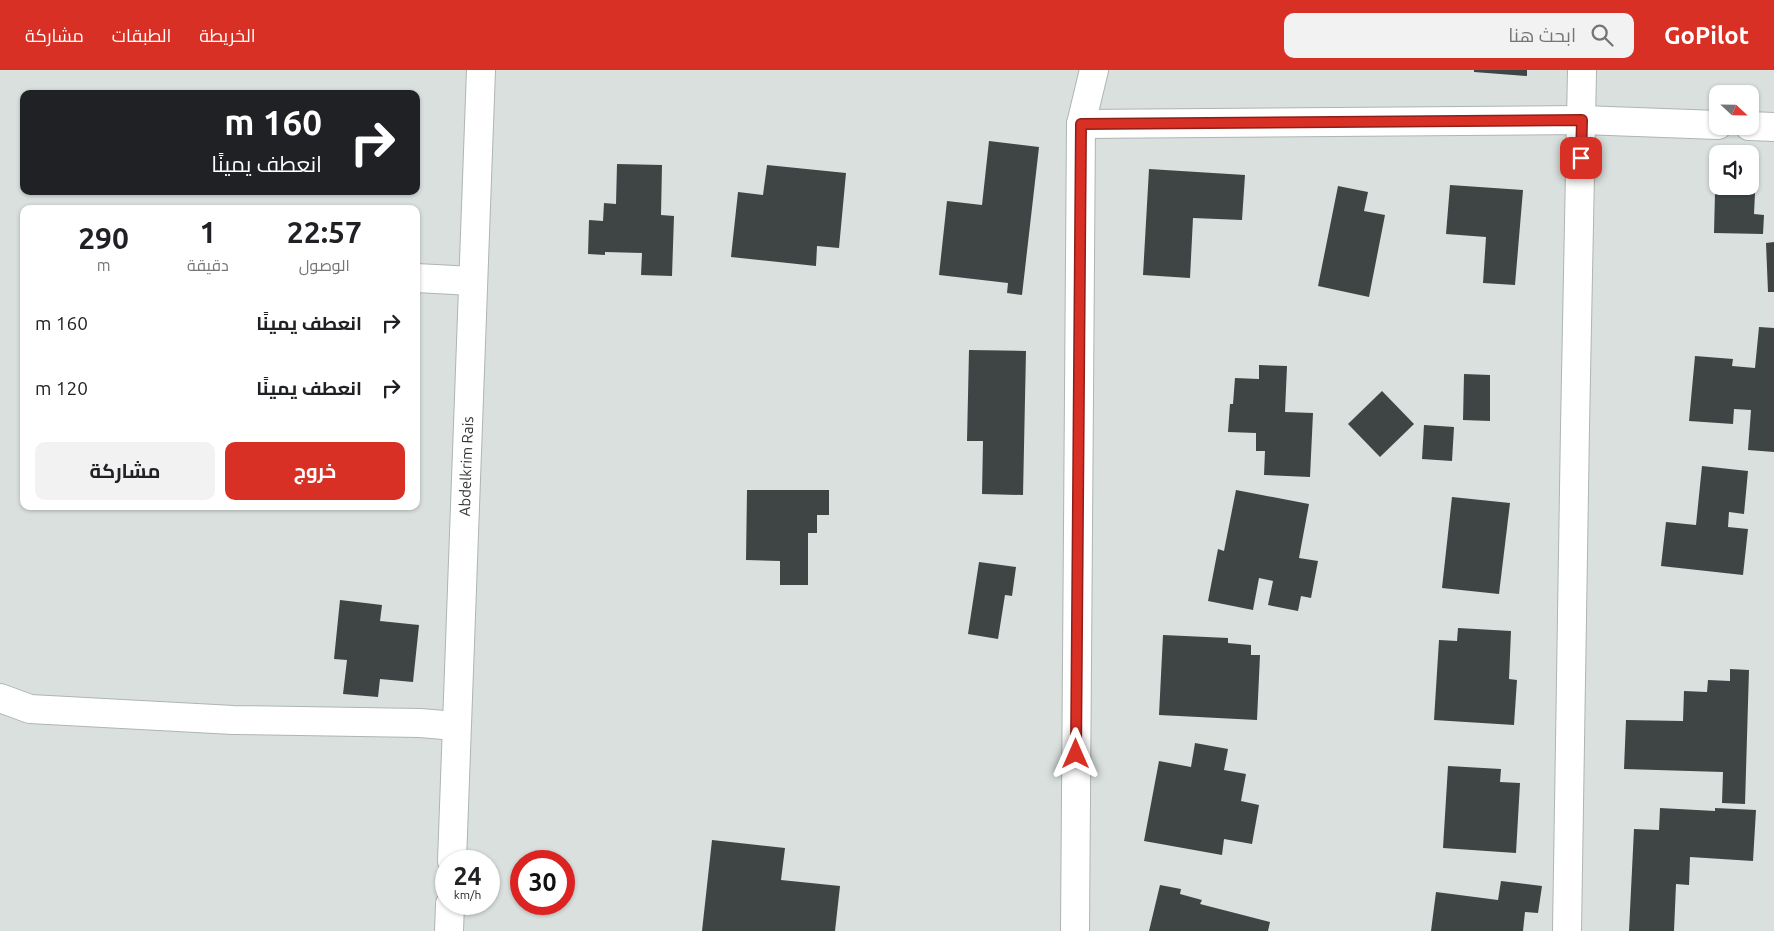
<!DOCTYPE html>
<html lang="ar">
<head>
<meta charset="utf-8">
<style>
	:root { --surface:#fff; --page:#f2f2f2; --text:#202124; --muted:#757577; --accent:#d93025 }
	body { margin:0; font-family:Ubuntu,Cairo,sans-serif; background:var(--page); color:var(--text); direction:rtl; height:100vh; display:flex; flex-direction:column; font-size:19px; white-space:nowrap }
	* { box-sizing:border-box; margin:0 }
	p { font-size:16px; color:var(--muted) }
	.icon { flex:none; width:28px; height:28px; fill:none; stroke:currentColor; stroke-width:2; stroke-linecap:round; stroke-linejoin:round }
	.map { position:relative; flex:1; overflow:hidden; direction:ltr }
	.side { position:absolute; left:20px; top:135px; width:400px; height:305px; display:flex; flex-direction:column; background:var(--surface); border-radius:10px; box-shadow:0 1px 4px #0004; direction:rtl }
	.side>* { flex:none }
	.guide { position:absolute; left:20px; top:20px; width:400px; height:105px; border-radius:10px; box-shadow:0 1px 4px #0004; direction:rtl; background:#202124; color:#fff; overflow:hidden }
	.needle { width:32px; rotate:112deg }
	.fabs { position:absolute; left:1709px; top:15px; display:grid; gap:10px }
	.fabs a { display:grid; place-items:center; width:50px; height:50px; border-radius:10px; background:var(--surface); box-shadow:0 1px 4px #0004; font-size:25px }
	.speed { position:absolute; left:435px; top:780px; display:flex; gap:10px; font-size:25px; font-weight:700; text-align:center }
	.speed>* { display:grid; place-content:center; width:65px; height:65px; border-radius:50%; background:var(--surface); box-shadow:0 1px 4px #0004; line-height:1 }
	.speed small { font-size:12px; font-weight:400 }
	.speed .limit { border:8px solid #d22; background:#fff; color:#111 }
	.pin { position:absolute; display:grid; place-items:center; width:42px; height:42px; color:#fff; margin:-21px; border-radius:10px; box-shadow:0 2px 8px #0006 }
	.me { position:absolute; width:55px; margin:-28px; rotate:0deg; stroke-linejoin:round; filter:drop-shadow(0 0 4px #0008) }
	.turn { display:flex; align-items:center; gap:18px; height:105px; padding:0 15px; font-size:22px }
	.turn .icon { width:65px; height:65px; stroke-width:2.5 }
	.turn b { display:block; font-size:35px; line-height:42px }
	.eta { display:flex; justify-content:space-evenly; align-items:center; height:85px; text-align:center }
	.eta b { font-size:30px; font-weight:700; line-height:35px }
	.button { display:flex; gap:10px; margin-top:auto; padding:10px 15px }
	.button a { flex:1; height:58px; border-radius:10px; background:var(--accent); color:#fff; font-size:20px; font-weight:700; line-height:58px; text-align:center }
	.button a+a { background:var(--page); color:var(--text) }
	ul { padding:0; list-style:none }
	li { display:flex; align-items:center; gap:15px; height:65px; padding:0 15px }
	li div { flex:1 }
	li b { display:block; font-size:19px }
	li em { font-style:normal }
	header { display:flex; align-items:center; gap:30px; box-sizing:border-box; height:70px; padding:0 25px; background:var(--accent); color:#fff }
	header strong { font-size:24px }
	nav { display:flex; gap:28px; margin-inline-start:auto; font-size:18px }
	.search { width:350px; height:45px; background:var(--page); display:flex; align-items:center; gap:12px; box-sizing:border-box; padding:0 18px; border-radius:10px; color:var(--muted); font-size:19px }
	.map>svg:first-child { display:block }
</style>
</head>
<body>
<header>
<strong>GoPilot</strong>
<div class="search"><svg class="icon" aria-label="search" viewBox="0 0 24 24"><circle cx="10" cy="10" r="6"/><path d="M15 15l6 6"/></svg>ابحث هنا</div>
<nav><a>الخريطة</a><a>الطبقات</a><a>مشاركة</a></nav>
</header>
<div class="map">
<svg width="1774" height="861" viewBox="0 0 1774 861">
	<rect width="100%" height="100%" fill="#d9e0de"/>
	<g fill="#3f4545">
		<polygon points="1474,0 1527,0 1527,6 1474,2"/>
		<polygon points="989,71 1039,77 1022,225 1007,223 1008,213 939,205 947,131 982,135"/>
		<polygon points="617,94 662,95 661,145 674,146 672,206 641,205 642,183 605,182 605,185 588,184 589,150 603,151 604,133 616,134"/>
		<polygon points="767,95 846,103 839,178 817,176 816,196 731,187 738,122 763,125"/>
		<polygon points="1149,99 1245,105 1242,150 1193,148 1190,208 1143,205"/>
		<polygon points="1450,115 1523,120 1515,215 1483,213 1486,167 1446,164"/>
		<polygon points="1338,116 1368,122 1364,141 1385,145 1369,227 1318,216"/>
		<polygon points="1715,123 1755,123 1754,144 1764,145 1763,164 1714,163"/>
		<polygon points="1774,172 1774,222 1768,222 1766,173"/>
		<polygon points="1759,257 1774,258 1774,382 1748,380 1751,340 1734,339 1733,354 1689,351 1695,286 1733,289 1732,296 1755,298"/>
		<polygon points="969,280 1026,281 1023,425 982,424 983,371 967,371"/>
		<polygon points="1259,295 1287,296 1285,342 1313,343 1310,407 1264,405 1265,381 1256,381 1256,363 1228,362 1230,334 1233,334 1235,308 1259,309"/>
		<polygon points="1464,304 1490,305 1490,351 1463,350"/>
		<polygon points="1382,321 1414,354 1380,387 1348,354"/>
		<polygon points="1424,355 1454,357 1452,391 1422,389"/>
		<polygon points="1702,396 1748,401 1744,444 1729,442 1728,457 1748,459 1743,505 1661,496 1666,452 1696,455"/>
		<polygon points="747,420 829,420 829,445 817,445 817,463 808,463 808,515 780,515 780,491 746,490"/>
		<polygon points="1236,420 1309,434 1299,488 1318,491 1311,528 1301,526 1298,541 1268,535 1273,511 1259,508 1253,540 1208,531 1218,479 1224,481"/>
		<polygon points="1452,427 1510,433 1499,524 1442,518"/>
		<polygon points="979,492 1016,497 1012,526 1005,525 998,569 968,564"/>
		<polygon points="340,530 382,535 380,551 419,555 413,612 380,609 378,627 343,624 347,590 334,589"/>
		<polygon points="1458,558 1511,561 1509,609 1517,610 1514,655 1434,650 1439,570 1457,571"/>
		<polygon points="1163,565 1228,568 1228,573 1251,575 1251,585 1260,585 1257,650 1159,645"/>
		<polygon points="1730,599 1749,600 1745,734 1722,733 1723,702 1624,699 1626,650 1683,651 1684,621 1707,622 1708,610 1730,611"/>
		<polygon points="1195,673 1228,679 1224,700 1246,704 1241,731 1259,735 1252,774 1224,769 1222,785 1144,771 1159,691 1191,697"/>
		<polygon points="1448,696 1501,699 1500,712 1520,713 1516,783 1443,778"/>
		<polygon points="1660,738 1715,741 1715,738 1756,740 1753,791 1690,787 1689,815 1676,814 1674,861 1629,861 1634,759 1659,760"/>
		<polygon points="712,770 785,778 781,810 840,816 835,861 702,861"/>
		<polygon points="1501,811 1542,816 1538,843 1525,842 1523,861 1431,861 1436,822 1498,830"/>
		<polygon points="1160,815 1181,819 1180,824 1202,830 1200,834 1270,852 1268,861 1149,861"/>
	</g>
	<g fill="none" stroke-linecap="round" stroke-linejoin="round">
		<defs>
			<g id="minor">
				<polyline points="1081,54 1582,50 1718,55"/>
				<polyline points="1749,56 1774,57"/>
				<polyline points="416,208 473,211"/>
				<polyline points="0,628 30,639 233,650 420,653 456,656"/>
				<path id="s1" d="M452 791 481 0"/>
				<polyline points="449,861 450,834"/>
				<polyline points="1075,861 1081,54 1094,0"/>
				<polyline points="1567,861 1575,357 1582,0"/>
			</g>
		</defs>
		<use href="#minor" stroke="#aeb5b3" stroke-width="30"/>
		<use href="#minor" stroke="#fff" stroke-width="28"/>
	</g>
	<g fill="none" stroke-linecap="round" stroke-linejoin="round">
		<defs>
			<polyline id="route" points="1076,684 1081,54 1582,50 1581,88"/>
		</defs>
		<use href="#route" stroke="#8d1f18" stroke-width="12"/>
		<use href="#route" stroke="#d93025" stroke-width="9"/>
	</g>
	<g text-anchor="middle" stroke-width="5" stroke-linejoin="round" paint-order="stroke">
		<g font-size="15" fill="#323534" stroke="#fff">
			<text dy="5" stroke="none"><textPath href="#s1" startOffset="395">Abdelkrim Rais</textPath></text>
		</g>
	</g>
</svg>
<div class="fabs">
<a><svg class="needle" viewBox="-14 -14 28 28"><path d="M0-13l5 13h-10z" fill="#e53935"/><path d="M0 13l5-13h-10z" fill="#757577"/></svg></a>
<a><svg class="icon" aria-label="sound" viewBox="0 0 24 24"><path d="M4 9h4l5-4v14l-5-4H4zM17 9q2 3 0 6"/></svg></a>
</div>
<div class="speed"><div>24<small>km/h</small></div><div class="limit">30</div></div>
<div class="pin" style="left:1581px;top:88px;background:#d93025"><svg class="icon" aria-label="arrive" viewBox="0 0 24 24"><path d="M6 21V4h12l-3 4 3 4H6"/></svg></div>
<svg class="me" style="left:1076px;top:684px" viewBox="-20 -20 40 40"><path d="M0-17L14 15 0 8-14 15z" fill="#d93025" stroke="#fff" stroke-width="4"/></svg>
<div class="guide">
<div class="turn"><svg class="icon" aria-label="right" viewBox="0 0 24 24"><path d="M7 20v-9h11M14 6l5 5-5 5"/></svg><div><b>160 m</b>انعطف يمينًا</div></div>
</div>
<section class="side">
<div class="eta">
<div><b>22:57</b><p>الوصول</p></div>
<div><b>1</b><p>دقيقة</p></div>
<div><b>290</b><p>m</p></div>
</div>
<ul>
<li><svg class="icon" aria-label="right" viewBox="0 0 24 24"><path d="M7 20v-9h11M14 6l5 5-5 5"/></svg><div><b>انعطف يمينًا</b></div><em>160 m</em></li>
<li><svg class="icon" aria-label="right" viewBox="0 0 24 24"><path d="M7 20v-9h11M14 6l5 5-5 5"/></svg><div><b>انعطف يمينًا</b></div><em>120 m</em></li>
</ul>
<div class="button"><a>خروج</a><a>مشاركة</a></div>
</section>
</div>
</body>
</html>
